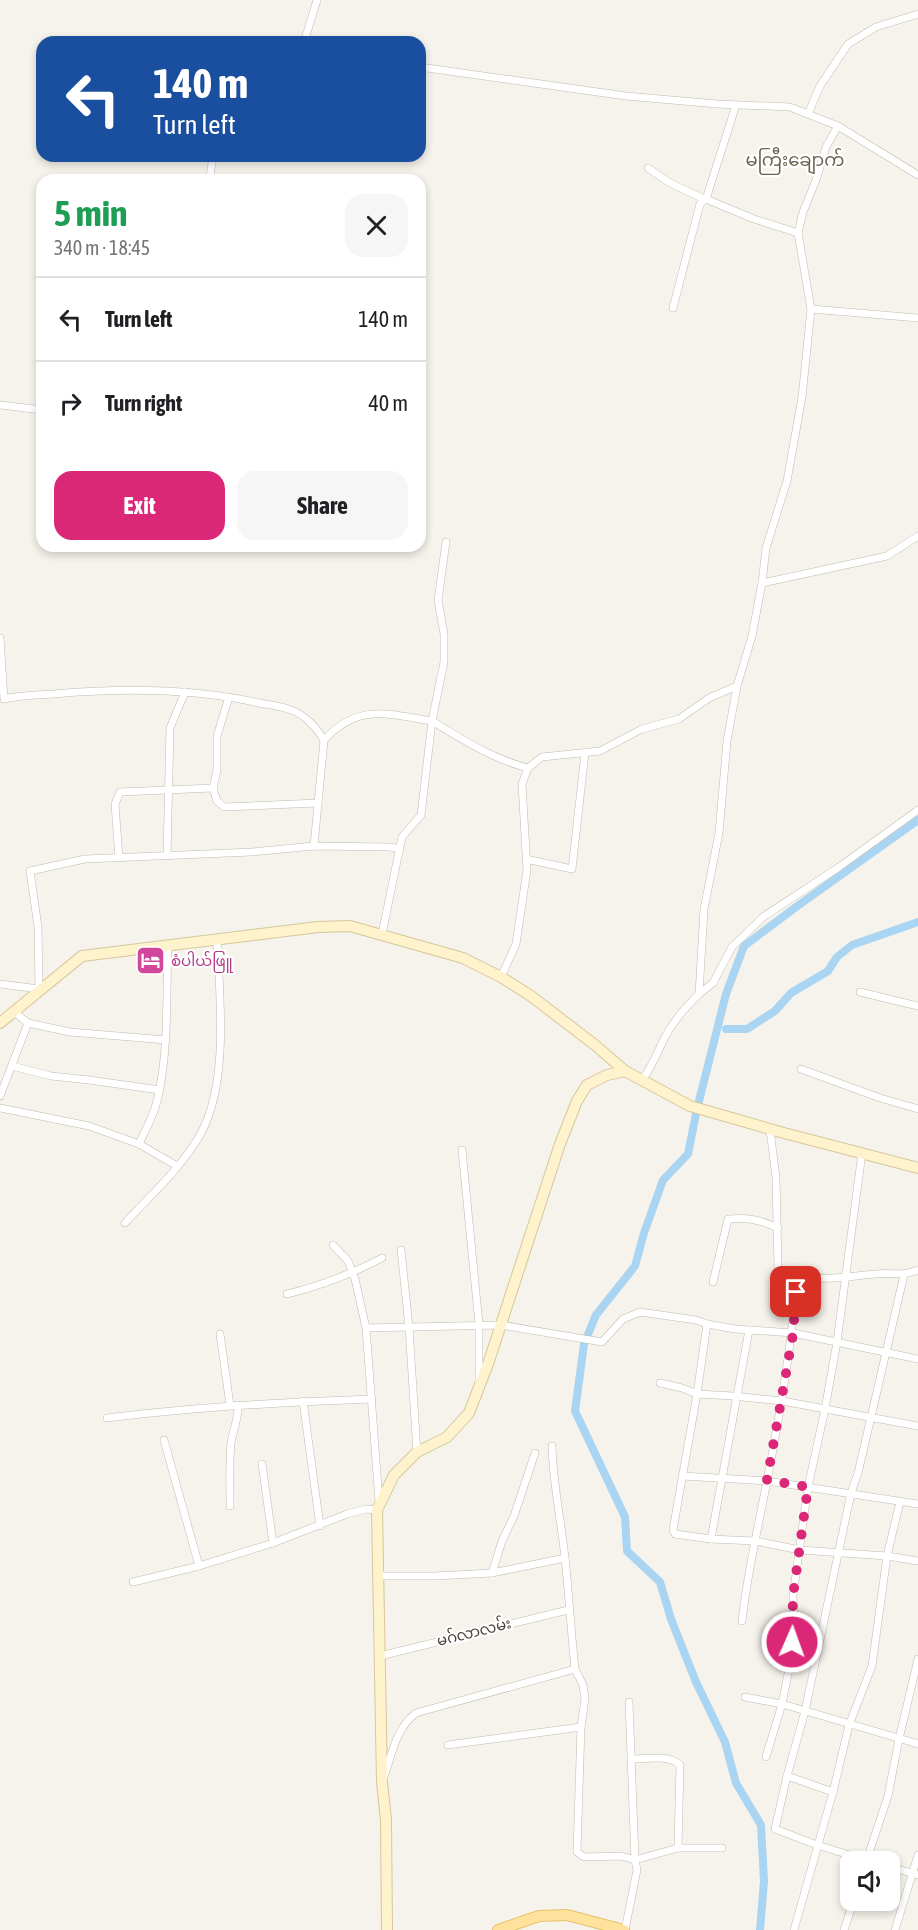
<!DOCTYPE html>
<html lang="en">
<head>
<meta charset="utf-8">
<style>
	:root { --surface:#fff; --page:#f6f6f6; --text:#202124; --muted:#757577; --line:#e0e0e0; --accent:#db2777 }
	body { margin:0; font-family:"Asap Condensed","Noto Sans Myanmar",sans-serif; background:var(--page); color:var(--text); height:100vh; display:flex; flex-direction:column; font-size:22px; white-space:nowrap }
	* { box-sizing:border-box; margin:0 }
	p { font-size:20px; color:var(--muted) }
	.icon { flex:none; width:33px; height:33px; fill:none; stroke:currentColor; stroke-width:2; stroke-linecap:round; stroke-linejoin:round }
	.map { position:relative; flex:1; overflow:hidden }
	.panel { position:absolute; left:36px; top:174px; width:390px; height:378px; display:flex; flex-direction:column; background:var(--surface); border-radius:18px; box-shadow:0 3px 9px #0003 }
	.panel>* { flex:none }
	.banner { position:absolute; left:36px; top:36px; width:390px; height:126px; border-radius:18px; box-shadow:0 3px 9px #0003; background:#1a4fa0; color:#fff; overflow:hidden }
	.fabs { position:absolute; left:840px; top:1851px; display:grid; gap:12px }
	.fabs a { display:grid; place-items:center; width:60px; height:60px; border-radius:12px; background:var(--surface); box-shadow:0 3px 9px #0003; font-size:30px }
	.pin { position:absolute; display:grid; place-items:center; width:51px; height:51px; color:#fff; margin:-26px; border-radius:12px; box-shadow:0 3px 9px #0006 }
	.me { position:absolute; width:66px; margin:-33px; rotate:2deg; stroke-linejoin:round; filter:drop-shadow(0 0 4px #0008) }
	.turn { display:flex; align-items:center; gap:21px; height:126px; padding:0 18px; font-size:27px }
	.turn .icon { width:78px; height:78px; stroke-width:2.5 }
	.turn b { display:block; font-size:42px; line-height:51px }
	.round { display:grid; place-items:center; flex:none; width:63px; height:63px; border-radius:18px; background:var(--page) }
	.head { display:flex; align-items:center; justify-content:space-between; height:102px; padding:0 18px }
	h1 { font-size:36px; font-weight:700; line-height:45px; color:#1e9e55 }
	.primary-button { display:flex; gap:12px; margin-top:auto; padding:12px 18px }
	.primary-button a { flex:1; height:69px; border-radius:18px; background:var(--accent); color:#fff; font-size:24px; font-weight:700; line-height:69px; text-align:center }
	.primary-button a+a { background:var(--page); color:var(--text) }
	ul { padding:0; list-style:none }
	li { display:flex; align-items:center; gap:18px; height:84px; padding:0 18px; border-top:2px solid var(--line) }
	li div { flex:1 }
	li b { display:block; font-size:22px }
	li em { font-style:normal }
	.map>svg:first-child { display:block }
</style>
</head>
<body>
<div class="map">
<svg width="918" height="1930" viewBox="0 0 918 1930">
	<rect width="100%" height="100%" fill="#f6f3ec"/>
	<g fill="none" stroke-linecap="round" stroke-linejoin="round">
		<g stroke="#a9d4f2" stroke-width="8">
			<polyline points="726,1029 747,1029 775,1011 791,993 828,971 837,957 852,945 918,922"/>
			<polyline points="698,1105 726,994 744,946 796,907 918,820"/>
			<polyline points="696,1114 688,1154 663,1180 644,1233 635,1266 596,1315 584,1344 575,1411 625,1517 627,1551 660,1582 671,1619 696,1682 725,1742 736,1783 761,1825 764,1881 760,1930"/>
		</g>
		<defs>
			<g id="street">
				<polyline points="304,42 317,0"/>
				<polyline points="420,67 626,96 717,104 790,107 838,126 918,175"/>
				<polyline points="808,114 820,86 848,44 876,27 918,14"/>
				<polyline points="648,168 670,183 704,199"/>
				<polyline points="212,180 210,177 213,156"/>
				<polyline points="706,199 754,219 798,233"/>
				<polyline points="673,308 700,204 706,199 736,105"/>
				<polyline points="811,309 918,318"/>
				<polyline points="0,405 42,410"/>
				<polyline points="762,583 887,556 918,536"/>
				<path d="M0 638 4 699C21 695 36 695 54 694 122 688 192 688 259 703 269 705 281 706 291 710 304 714 317 728 324 740 358 703 388 714 432 721L444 662V634L438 600 446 542"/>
				<polyline points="213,788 217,801 224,807 318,803"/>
				<polyline points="314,846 324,740"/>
				<polyline points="167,856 170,728 185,692"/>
				<polyline points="119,858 115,804 120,792 213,788 217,770 217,736 229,697"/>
				<polyline points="526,859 572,869 585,753"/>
				<path d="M382 934 402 837 421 815 432 721C463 740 493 759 528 768"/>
				<polyline points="501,977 516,944 527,870 522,784 528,768 542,757 600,751 642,729 679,719 709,698 737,686"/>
				<polyline points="0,984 39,989 38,927 30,871 85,859 252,852 314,846 390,847 399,849"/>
				<polyline points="860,992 918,1006"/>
				<polyline points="699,994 713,983 732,947 763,917 839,867 918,810"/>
				<polyline points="28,1023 70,1032 166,1040"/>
				<polyline points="12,1066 51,1076 89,1080 160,1090"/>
				<polyline points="801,1069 880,1098 918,1109"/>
				<path d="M642 1080C652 1067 657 1053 664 1039 673 1021 685 1008 699 994L704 909 719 833 727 741 737 686 752 636 762 583 766 548 787 481 802 397 811 309 798 233 803 212 816 180 826 147 838 126"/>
				<polyline points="0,1096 28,1023 13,1011"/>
				<polyline points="0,1108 89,1126 139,1144 177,1166"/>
				<path d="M770 1130 776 1178 778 1269C813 1284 839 1277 876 1274 894 1272 899 1277 918 1270"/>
				<path d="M139 1144C146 1129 155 1113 158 1097 169 1048 166 995 168 945"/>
				<polyline points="462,1150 479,1324 479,1381"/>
				<path d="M125 1223C149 1197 182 1167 200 1135 229 1084 220 998 217 940"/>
				<polyline points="333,1245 348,1261 355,1279 366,1328 379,1501"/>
				<polyline points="401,1250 409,1327 417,1452"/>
				<path d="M713 1282 728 1219C747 1217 761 1220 778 1228"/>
				<path d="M287 1294C321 1286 351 1274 382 1258"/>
				<polyline points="707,1324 697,1394 673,1530 675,1534 711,1539 755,1541 800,1550 887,1556 918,1561"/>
				<polyline points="366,1328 501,1325 602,1342 623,1319 640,1312 696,1320 707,1324 735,1329 793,1333 918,1359"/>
				<polyline points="220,1334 230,1405"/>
				<polyline points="660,1383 682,1388 697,1394 733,1396 782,1401 918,1426"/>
				<polyline points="303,1401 320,1526"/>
				<path d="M107 1418C195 1407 283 1402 372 1399"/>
				<polyline points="164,1440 199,1566"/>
				<path d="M552 1446C553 1484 561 1520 565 1558 569 1595 571 1632 575 1669"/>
				<polyline points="262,1464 273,1543"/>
				<polyline points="682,1476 767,1481 918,1504"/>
				<path d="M230 1506C230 1485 229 1464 231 1443 233 1430 239 1417 238 1405"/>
				<polyline points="711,1539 749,1330"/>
				<polyline points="492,1573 502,1541 514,1516 535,1453"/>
				<polyline points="378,1576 435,1576 492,1573 565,1558"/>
				<polyline points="133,1582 199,1566 273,1543 347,1514 366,1509 377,1510"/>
				<path d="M742 1621C747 1574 758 1528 767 1481 780 1414 792 1346 797 1277"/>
				<polyline points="380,1656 568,1610"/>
				<polyline points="745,1697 782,1704 918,1744"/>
				<polyline points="629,1702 635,1860 678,1848 722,1848"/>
				<polyline points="448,1745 581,1727"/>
				<polyline points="766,1757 782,1704 791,1659 794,1626 793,1596 808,1487 825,1409 837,1342 862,1153"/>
				<path d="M631 1759C646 1759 669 1754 680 1765L678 1848"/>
				<polyline points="787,1776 833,1792"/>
				<path d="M384 1777C392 1754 396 1728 416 1713L575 1669 583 1685 585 1698 581 1727 577 1852 584 1857 621 1856 635 1860 637 1870 625 1930"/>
				<polyline points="866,1862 888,1796 899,1739 918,1659"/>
				<polyline points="872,1862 817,1845 775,1829 787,1776 805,1711 851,1493 858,1473 904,1275"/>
				<polyline points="890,1867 918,1875"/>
				<polyline points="794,1930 833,1792 849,1725 872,1666 887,1556 900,1502"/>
				<polyline points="844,1930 854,1900"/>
				<polyline points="895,1930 918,1855"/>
			</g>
			<g id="secondary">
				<polyline points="0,1023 82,956 318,927 350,926 463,958 501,977 531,996 595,1045 625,1071 690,1106 784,1133 918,1168"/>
				<polyline points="387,1930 386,1820 382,1782 377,1510 394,1475 417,1452 447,1437 469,1413 488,1364 560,1144 577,1101 587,1085 607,1075 625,1071"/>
			</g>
			<polyline id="primary" points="498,1930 539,1916 567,1915 624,1930"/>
		</defs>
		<use href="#street" stroke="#c2bbae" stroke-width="8"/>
		<use href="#secondary" stroke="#d6c79b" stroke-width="12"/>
		<use href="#primary" stroke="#e6c16a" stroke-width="12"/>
		<use href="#street" stroke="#fff" stroke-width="7"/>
		<use href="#secondary" stroke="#fff3cd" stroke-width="10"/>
		<use href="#primary" stroke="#ffe39c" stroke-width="10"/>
	</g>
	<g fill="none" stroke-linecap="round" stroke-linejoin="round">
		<polyline stroke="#db2777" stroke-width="10" stroke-dasharray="0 18" points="792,1642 793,1596 808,1487 767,1480 793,1334 796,1292"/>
	</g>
	<defs>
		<symbol id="hotel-square" viewBox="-11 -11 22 22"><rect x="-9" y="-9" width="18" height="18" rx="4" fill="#d1479c" stroke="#fff"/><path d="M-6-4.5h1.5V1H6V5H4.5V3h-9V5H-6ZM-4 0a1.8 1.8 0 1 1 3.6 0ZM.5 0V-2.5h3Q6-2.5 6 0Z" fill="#fff"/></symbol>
	</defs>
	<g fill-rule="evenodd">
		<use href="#hotel-square" x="134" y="944" width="33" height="33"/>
	</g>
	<g text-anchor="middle" stroke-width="4.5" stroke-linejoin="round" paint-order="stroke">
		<g font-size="15" fill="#b23c85" stroke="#fff" text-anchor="start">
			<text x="171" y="966">စံပါယ်ဖြူ</text>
		</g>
		<g font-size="15" fill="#4b4439" stroke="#fff">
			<text transform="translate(474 1632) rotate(-14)" y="5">မဂ်လာလမ်း</text>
		</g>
		<g font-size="18" fill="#6e6250" stroke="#fff">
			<text x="795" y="166">မကြီးချောက်</text>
		</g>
	</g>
</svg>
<div class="fabs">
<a><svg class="icon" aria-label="sound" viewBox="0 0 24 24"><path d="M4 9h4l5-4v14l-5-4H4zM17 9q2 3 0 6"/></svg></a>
</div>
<div class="pin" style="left:796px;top:1292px;background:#d93025"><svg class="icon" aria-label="arrive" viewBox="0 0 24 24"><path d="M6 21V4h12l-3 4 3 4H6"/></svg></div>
<svg class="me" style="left:792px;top:1642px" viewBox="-20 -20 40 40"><circle r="17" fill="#db2777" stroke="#fff" stroke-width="3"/><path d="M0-11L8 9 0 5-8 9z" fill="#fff"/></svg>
<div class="banner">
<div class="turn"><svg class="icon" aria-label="left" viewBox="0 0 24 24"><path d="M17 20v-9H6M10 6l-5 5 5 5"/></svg><div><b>140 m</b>Turn left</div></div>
</div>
<section class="panel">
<div class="head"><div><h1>5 min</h1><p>340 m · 18:45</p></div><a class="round"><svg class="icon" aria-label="close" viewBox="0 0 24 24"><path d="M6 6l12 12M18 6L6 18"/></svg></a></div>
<ul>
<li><svg class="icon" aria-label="left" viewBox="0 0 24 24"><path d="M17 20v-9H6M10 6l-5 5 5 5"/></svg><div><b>Turn left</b></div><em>140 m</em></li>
<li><svg class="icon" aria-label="right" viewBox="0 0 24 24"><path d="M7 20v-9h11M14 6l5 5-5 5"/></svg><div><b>Turn right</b></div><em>40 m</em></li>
</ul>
<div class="primary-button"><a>Exit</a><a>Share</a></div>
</section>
</div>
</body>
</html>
